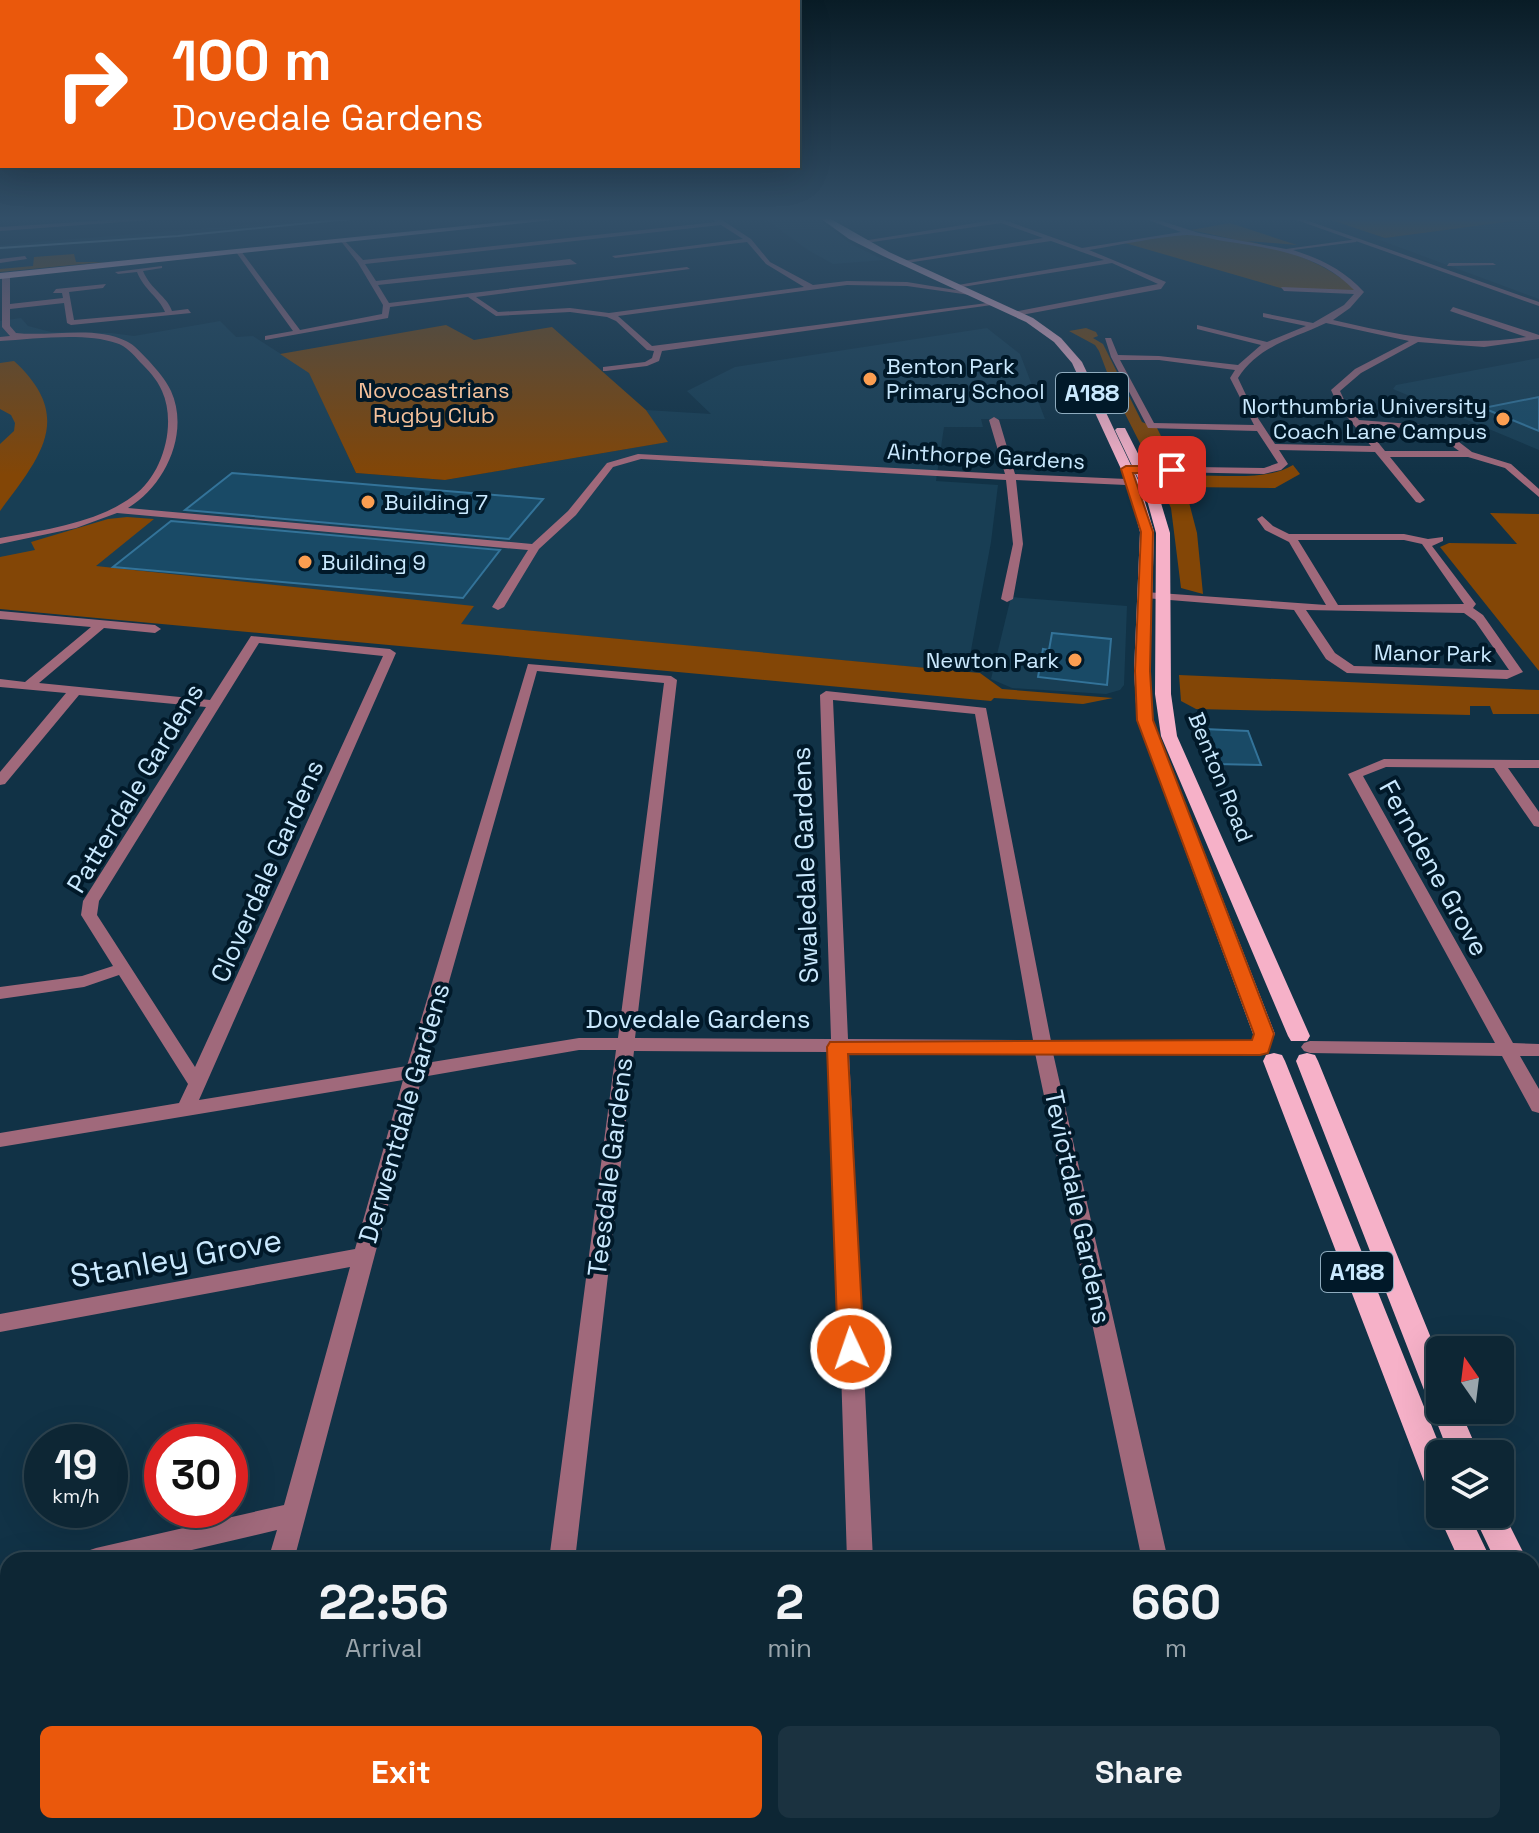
<!DOCTYPE html>
<html lang="en">
<head>
<meta charset="utf-8">
<style>
	:root { --surface:#0d2634; --page:#1b3240; --text:#f1f3f6; --muted:#9aa5ac; --line:#2d434f; --accent:#ea580c }
	body { margin:0; font-family:"Space Grotesk",sans-serif; background:var(--page); color:var(--text); height:100vh; display:flex; flex-direction:column; font-size:30px; white-space:nowrap }
	* { box-sizing:border-box; margin:0 }
	p { font-size:26px; color:var(--muted) }
	.icon { flex:none; width:44px; height:44px; fill:none; stroke:currentColor; stroke-width:2; stroke-linecap:round; stroke-linejoin:round }
	.map { position:relative; flex:1; overflow:hidden }
	.details { position:absolute; left:0px; top:1552px; width:1540px; height:282px; display:flex; flex-direction:column; background:var(--surface); border-radius:24px 24px 0 0; box-shadow:0 8px 32px #0002,0 0 0 2px var(--line) }
	.details>* { flex:none }
	.top-card { position:absolute; left:0px; top:0px; width:800px; height:168px; box-shadow:0 8px 32px #0002,0 0 0 2px var(--line); background:#ea580c; color:#fff; overflow:hidden }
	.needle { width:52px; rotate:346deg }
	.fabs { position:absolute; left:1426px; top:1336px; display:grid; gap:16px }
	.fabs a { display:grid; place-items:center; width:88px; height:88px; border-radius:12px; background:var(--surface); box-shadow:0 8px 32px #0002,0 0 0 2px var(--line); font-size:40px }
	.speed { position:absolute; left:24px; top:1424px; display:flex; gap:16px; font-size:40px; font-weight:700; text-align:center }
	.speed>* { display:grid; place-content:center; width:104px; height:104px; border-radius:50%; background:var(--surface); box-shadow:0 8px 32px #0002,0 0 0 2px var(--line); line-height:1 }
	.speed small { font-size:20px; font-weight:400 }
	.speed .limit { border:12px solid #d22; background:#fff; color:#111 }
	.pin { position:absolute; display:grid; place-items:center; width:68px; height:68px; color:#fff; margin:-34px; border-radius:16px; box-shadow:0 4px 12px #0006 }
	.me { position:absolute; width:88px; margin:-44px; rotate:357deg; stroke-linejoin:round; filter:drop-shadow(0 0 6px #0008) }
	.turn { display:flex; align-items:center; gap:28px; height:168px; padding:0 40px; font-size:36px }
	.turn .icon { width:104px; height:104px; stroke-width:2.5 }
	.turn b { display:block; font-size:56px; line-height:68px }
	.eta { display:flex; justify-content:space-evenly; align-items:center; height:136px; text-align:center }
	.eta b { font-size:48px; font-weight:600; line-height:56px }
	.primary-button { display:flex; gap:16px; margin-top:auto; padding:16px 40px }
	.primary-button a { flex:1; height:92px; border-radius:12px; background:var(--accent); color:#fff; font-size:32px; font-weight:600; line-height:92px; text-align:center }
	.primary-button a+a { background:var(--page); color:var(--text) }
	.map>svg:first-child { display:block }
</style>
</head>
<body>
<div class="map">
<svg width="1539" height="1833" viewBox="0 0 1539 1833">
	<rect width="100%" height="100%" fill="#113246"/>
	<g fill="#183e54">
		<polygon points="335,218 378,218 0,250 0,245"/>
		<polygon points="764,218 816,218 853,245 884,260 833,264 808,250"/>
		<polygon points="1539,218 1539,299 1377,239 1535,218"/>
		<polygon points="21,318 28,326 51,332 111,333 134,336 220,321 236,337 253,336 309,372 356,473 445,480 667,442 646,410 711,414 687,391 735,367 987,328 1020,354 1045,419 981,419 983,427 944,427 936,481 998,485 991,542 967,672 0,581 0,321"/>
		<polygon points="1539,358 1539,450 1393,389 1396,385"/>
		<polygon points="1011,597 1127,606 1124,685 1120,690 1106,694 1012,688 991,679"/>
	</g>
	<g fill="#834606">
		<polygon points="1325,218 1535,218 1385,238"/>
		<path d="M1230 223 1297 245 1248 241C1297 254 1319 260 1360 292L1284 289 1125 243 1189 233 1237 240 1191 230Z"/>
		<polygon points="74,254 76,262 104,262 0,272 0,269 33,266 34,257"/>
		<polygon points="446,325 474,340 552,327 646,410 668,442 445,480 356,473 309,373 280,354"/>
		<polygon points="1086,328 1096,332 1098,336 1093,338 1103,344 1142,422 1157,428 1175,464 1147,457 1116,396 1099,351 1095,345 1069,331"/>
		<path d="M14 361C75 417 41 456 0 511V444L14 431 15 423 11 415 0 409V363Z"/>
		<path d="M1293 465 1300 474 1275 488 1185 487 1197 533 1203 594 1181 588 1171 508 1157 478C1197 469 1259 486 1293 465Z"/>
		<polygon points="1490,513 1539,514 1539,671 1440,547 1449,543 1517,544"/>
		<polygon points="127,517 154,519 96,566 474,606 461,624 980,673 1002,689 1113,698 1083,704 994,698 991,701 0,609 0,557 35,550 31,542 108,519"/>
		<polygon points="1179,675 1539,690 1539,714 1493,714 1490,706 1470,706 1470,715 1196,709 1181,701"/>
		<polygon points="376,1826 495,1826 477,1833 351,1833"/>
	</g>
	<g fill="#194a66" stroke="#337399" stroke-width="2">
		<polygon points="1539,397 1539,431 1483,408"/>
		<polygon points="232,473 398,487 543,499 509,539 185,510"/>
		<polygon points="171,521 500,550 463,598 113,567"/>
		<polygon points="1052,633 1111,639 1107,685 1038,677 1043,649 1049,650"/>
		<polygon points="1204,729 1248,731 1261,765 1216,764"/>
	</g>
	<g fill="none" stroke-linecap="round" stroke-linejoin="round">
		<g fill="#a0697b" fill-rule="evenodd">
			<polygon points="142,218 176,218 0,231 0,227"/>
			<path d="M711 218H719L751 239 770 262 813 285 847 281 907 282 974 293 970 295 907 286 847 285 618 316 652 346 995 302 999 304 662 351 659 361 647 366 606 371H603V367L645 362 652 358 654 351 647 350 616 321 607 317 570 312 496 316 468 297 390 307 388 318 265 340V336L293 331 236 252 241 251 300 330 382 314 383 305 358 263 340 240H344L363 260 716 222ZM721 225 743 239 612 256 615 258 747 242 766 264 804 287 609 313 570 308 498 312 476 297 690 269 687 267 389 303 378 285 577 264 570 259 376 281 365 264Z"/>
			<polygon points="859,218 866,218 863,220"/>
			<path d="M990 218 1004 220 1082 248 1181 232 1143 218H1152L1199 233 1286 249 1358 239 1356 242 1293 250C1321 259 1344 270 1364 292L1350 308 1333 320C1397 335 1460 348 1526 337L1450 311 1453 307 1539 335V339L1484 347 1418 342 1361 373 1340 391 1346 404 1359 420 1424 425 1446 432 1472 452 1511 464 1539 489V497L1505 468 1468 457H1390L1425 500 1420 503 1416 502 1375 452 1279 450 1288 464 1281 470 1264 474 1123 471 1121 469 1126 466 1264 468 1278 463 1257 431 1148 428 1111 357 1105 338H1111L1118 355 1159 356 1238 365 1261 345 1197 329V325L1267 342 1306 326 1263 317V313L1313 323 1344 305 1354 294 1284 291 1281 287 1354 290C1320 254 1270 248 1223 241 1212 239 1198 235 1187 235 1155 237 1121 245 1089 250L1166 282 1161 289 1016 316 1013 312 1158 284 1112 263 956 288 952 286 1104 260 1051 241 900 264 897 262 1043 238 1001 223 859 244 856 242 994 220ZM1326 323 1409 341 1355 369 1331 390 1339 407 1371 446 1275 444 1254 412 1238 378C1259 345 1293 339 1326 323ZM1120 360H1159L1235 370 1230 378 1254 425 1154 423ZM1364 425C1404 429 1426 425 1459 451H1385Z"/>
			<polygon points="25,256 27,259 0,263 0,259"/>
			<path d="M162 266V268L143 271C151 290 167 296 172 311L188 309 191 313 71 325 67 323 64 303 10 309V326L16 333C50 337 94 325 126 341 135 345 142 354 149 361 157 370 166 380 171 391 190 433 165 486 128 508L532 544 568 511 607 463 638 454 1005 474 989 420 994 417 999 420 1015 474 1148 480 1153 483 1148 486 1016 480 1023 544 1013 599 1007 602 1001 599 1013 544 1006 480 641 459 613 467 576 515 539 549 504 607 498 610 492 607 528 550 117 513 76 528 0 544V538C44 530 97 523 133 496 163 475 177 424 162 391 157 379 148 370 140 362 133 354 126 346 116 343 85 332 33 339 0 341V337L10 336 2 327V275L6 273 10 275V304L63 298 62 293H53L56 289 106 284 103 288 69 292 74 320 165 312C159 297 144 290 137 272L118 274 115 272Z"/>
			<path d="M1262 516 1273 526 1289 534H1404L1428 539 1443 537V541L1432 546 1476 604 1473 608 1483 615 1523 672 1507 679 1347 673 1326 659 1294 610 1145 598 1139 595 1145 592 1326 605 1289 542 1265 530 1257 519ZM1298 540H1404L1422 544 1464 604 1338 605ZM1306 610 1464 613 1475 621 1509 670 1354 666 1335 653Z"/>
			<path d="M0 611 155 625 161 629 155 633 104 628 39 683 210 700 251 636 390 649 396 653 199 1100 407 1066 528 664 671 676 677 680 635 1038 831 1039 820 695 826 691 986 708 1051 1041 1260 1042 1266 1044 1269 1048 1266 1052 1260 1054 1053 1053 1168 1560H1142L1035 1053 849 1052 873 1560H847L831 1052 634 1051 575 1560H549L616 1050H579L422 1077 294 1560H268L277 1530 149 1560H83L87 1551 96 1548 284 1505 350 1267 0 1332V1314L355 1249 403 1080 0 1147V1133L179 1103 188 1084 119 975 84 987 0 999V987L82 976 113 966 81 915 83 901 206 707 79 695 5 784 0 785V772L66 693 0 687V679L25 682 91 627 0 619ZM259 643 383 656 195 1067 97 915 99 901ZM537 671 664 683 618 1038H579L426 1063ZM833 700 975 714 1033 1040 848 1039Z"/>
			<polygon points="1384,759 1539,760 1539,768 1508,768 1539,812 1539,827 1534,826 1494,768 1386,767 1363,776 1513,1043 1539,1044 1539,1056 1520,1056 1539,1089 1539,1113 1532,1111 1502,1056 1310,1053 1304,1051 1301,1047 1304,1043 1310,1041 1495,1043 1348,774"/>
			<polygon points="8,1567 8,1593 0,1595 0,1569"/>
			<polygon points="194,1826 222,1826 220,1833 192,1833"/>
			<polygon points="515,1826 543,1826 542,1833 514,1833"/>
		</g>
		<g fill="#a0697b" fill-rule="evenodd">
			<polygon points="1291,218 1300,218 1539,302 1539,306"/>
			<polygon points="1449,263 1493,263 1496,265 1447,266"/>
			<polygon points="1539,1804 1539,1832 1531,1833 1522,1829 1521,1826 1532,1826 1532,1805"/>
			<polygon points="721,1826 863,1826 860,1833 719,1833"/>
			<polygon points="942,1826 1346,1826 1343,1833 945,1833"/>
		</g>
		<g fill="#f6b1c8" fill-rule="evenodd">
			<polygon points="542,218 570,218 0,279 0,273"/>
			<polygon points="820,218 829,218 889,252 1033,318 1061,338 1082,362 1139,482 1154,532 1150,671 1153,720 1275,1034 1272,1039 1256,1039 1253,1034 1137,720 1134,671 1140,532 1127,482 1072,363 1054,342 1026,322 883,256 849,239"/>
			<polygon points="1117,428 1125,428 1158,493 1170,533 1171,694 1177,736 1310,1036 1307,1041 1291,1041 1288,1036 1161,736 1155,694 1156,533 1145,493 1115,430"/>
			<polygon points="1274,1053 1282,1055 1285,1061 1443,1454 1440,1454 1440,1498 1429,1494 1425,1484 1263,1061 1266,1055"/>
			<polygon points="1307,1053 1315,1055 1318,1061 1440,1360 1440,1410 1460,1410 1479,1454 1449,1454 1432,1410 1434,1405 1426,1395 1296,1061 1299,1055"/>
			<polygon points="1500,1506 1527,1560 1495,1560 1473,1514 1500,1514"/>
			<polygon points="1440,1509 1440,1514 1469,1514 1491,1560 1459,1560 1438,1514"/>
			<polygon points="1532,1582 1539,1585 1539,1625 1532,1622"/>
			<polygon points="1532,1642 1539,1645 1539,1688 1532,1685"/>
		</g>
		<polyline stroke="#7c9cb0" stroke-width="2" points="0,248 178,236 359,218"/>
	</g>
	<linearGradient id="sky" x2="0" y2="1"><stop stop-color="#091c26"/><stop offset="0.46" stop-color="#324f68"/><stop offset="1" stop-color="#324f68" stop-opacity="0"/></linearGradient>
	<rect width="1539" height="475" fill="url(#sky)"/>
	<polygon fill="#ea580c" stroke="#983908" stroke-width="2" points="1126,466 1172,466 1178,470 1172,473 1133,473 1153,532 1150,671 1153,720 1274,1034 1268,1053 1260,1055 848,1054 864,1349 860,1356 851,1359 842,1356 838,1349 827,1047 830,1042 1252,1040 1254,1034 1137,720 1135,671 1141,532 1121,469"/>
	<g fill="#fb9e51" stroke="#011929" stroke-width="3">
		<circle cx="870" cy="379" r="8"/>
		<circle cx="1503" cy="419" r="8"/>
		<circle cx="368" cy="502" r="8"/>
		<circle cx="305" cy="562" r="8"/>
		<circle cx="1075" cy="660" r="8"/>
	</g>
	<g text-anchor="middle" stroke-width="8" stroke-linejoin="round" paint-order="stroke">
		<g font-size="22" fill="#cae9fe" stroke="#011929" text-anchor="start">
			<text x="886" y="374">Benton Park<tspan x="886" dy="25">Primary School</tspan></text>
			<text x="1487" y="414" text-anchor="end">Northumbria University<tspan x="1487" dy="25">Coach Lane Campus</tspan></text>
			<text x="384" y="510">Building 7</text>
			<text x="321" y="570">Building 9</text>
			<text x="1059" y="668" text-anchor="end">Newton Park</text>
		</g>
		<g font-size="22" fill="#f4c19b" stroke="#011929">
			<text x="434" y="398">Novocastrians<tspan x="434" dy="25">Rugby Club</tspan></text>
		</g>
		<g font-size="22" fill="#cae9fe" stroke="#011929">
			<text transform="translate(986 456) rotate(3)" y="8">Ainthorpe Gardens</text>
			<text transform="translate(1433 653) rotate(1)" y="8">Manor Park</text>
			<text transform="translate(1221 777) rotate(68)" y="8">Benton Road</text>
		</g>
		<g fill="#011929" stroke="#8eabbe" stroke-width="2">
			<rect x="1056" y="373" width="72" height="40" rx="6"/>
			<rect x="1321" y="1252" width="72" height="40" rx="6"/>
		</g>
		<g font-size="24" font-weight="bold" fill="#cae9fe">
			<text x="1092" y="401">A188</text>
			<text x="1357" y="1280">A188</text>
		</g>
		<g font-size="26" fill="#cae9fe" stroke="#011929">
			<text transform="translate(135 788) rotate(-59)" y="9">Patterdale Gardens</text>
			<text transform="translate(805 865) rotate(-92)" y="9">Swaledale Gardens</text>
			<text transform="translate(1434 868) rotate(61)" y="9">Ferndene Grove</text>
			<text transform="translate(267 871) rotate(-66)" y="9">Cloverdale Gardens</text>
			<text x="698" y="1028">Dovedale Gardens</text>
			<text transform="translate(404 1113) rotate(-74)" y="9">Derwentdale Gardens</text>
			<text transform="translate(610 1167) rotate(-83)" y="9">Teesdale Gardens</text>
			<text transform="translate(1078 1207) rotate(78)" y="9">Teviotdale Gardens</text>
		</g>
		<g font-size="32" fill="#cae9fe" stroke="#011929">
			<text transform="translate(176 1258) rotate(-10)" y="11">Stanley Grove</text>
		</g>
	</g>
</svg>
<div class="fabs">
<a><svg class="needle" viewBox="-14 -14 28 28"><path d="M0-13l5 13h-10z" fill="#e53935"/><path d="M0 13l5-13h-10z" fill="#9aa5ac"/></svg></a>
<a><svg class="icon" aria-label="layers" viewBox="0 0 24 24"><path d="M12 4l9 5-9 5-9-5zM3 14l9 5 9-5"/></svg></a>
</div>
<div class="speed"><div>19<small>km/h</small></div><div class="limit">30</div></div>
<div class="pin" style="left:1172px;top:470px;background:#d93025"><svg class="icon" aria-label="arrive" viewBox="0 0 24 24"><path d="M6 21V4h12l-3 4 3 4H6"/></svg></div>
<svg class="me" style="left:851px;top:1349px" viewBox="-20 -20 40 40"><circle r="17" fill="#ea580c" stroke="#fff" stroke-width="3"/><path d="M0-11L8 9 0 5-8 9z" fill="#fff"/></svg>
<div class="top-card">
<div class="turn"><svg class="icon" aria-label="right" viewBox="0 0 24 24"><path d="M7 20v-9h11M14 6l5 5-5 5"/></svg><div><b>100 m</b>Dovedale Gardens</div></div>
</div>
<section class="details">
<div class="eta">
<div><b>22:56</b><p>Arrival</p></div>
<div><b>2</b><p>min</p></div>
<div><b>660</b><p>m</p></div>
</div>
<div class="primary-button"><a>Exit</a><a>Share</a></div>
</section>
</div>
</body>
</html>
